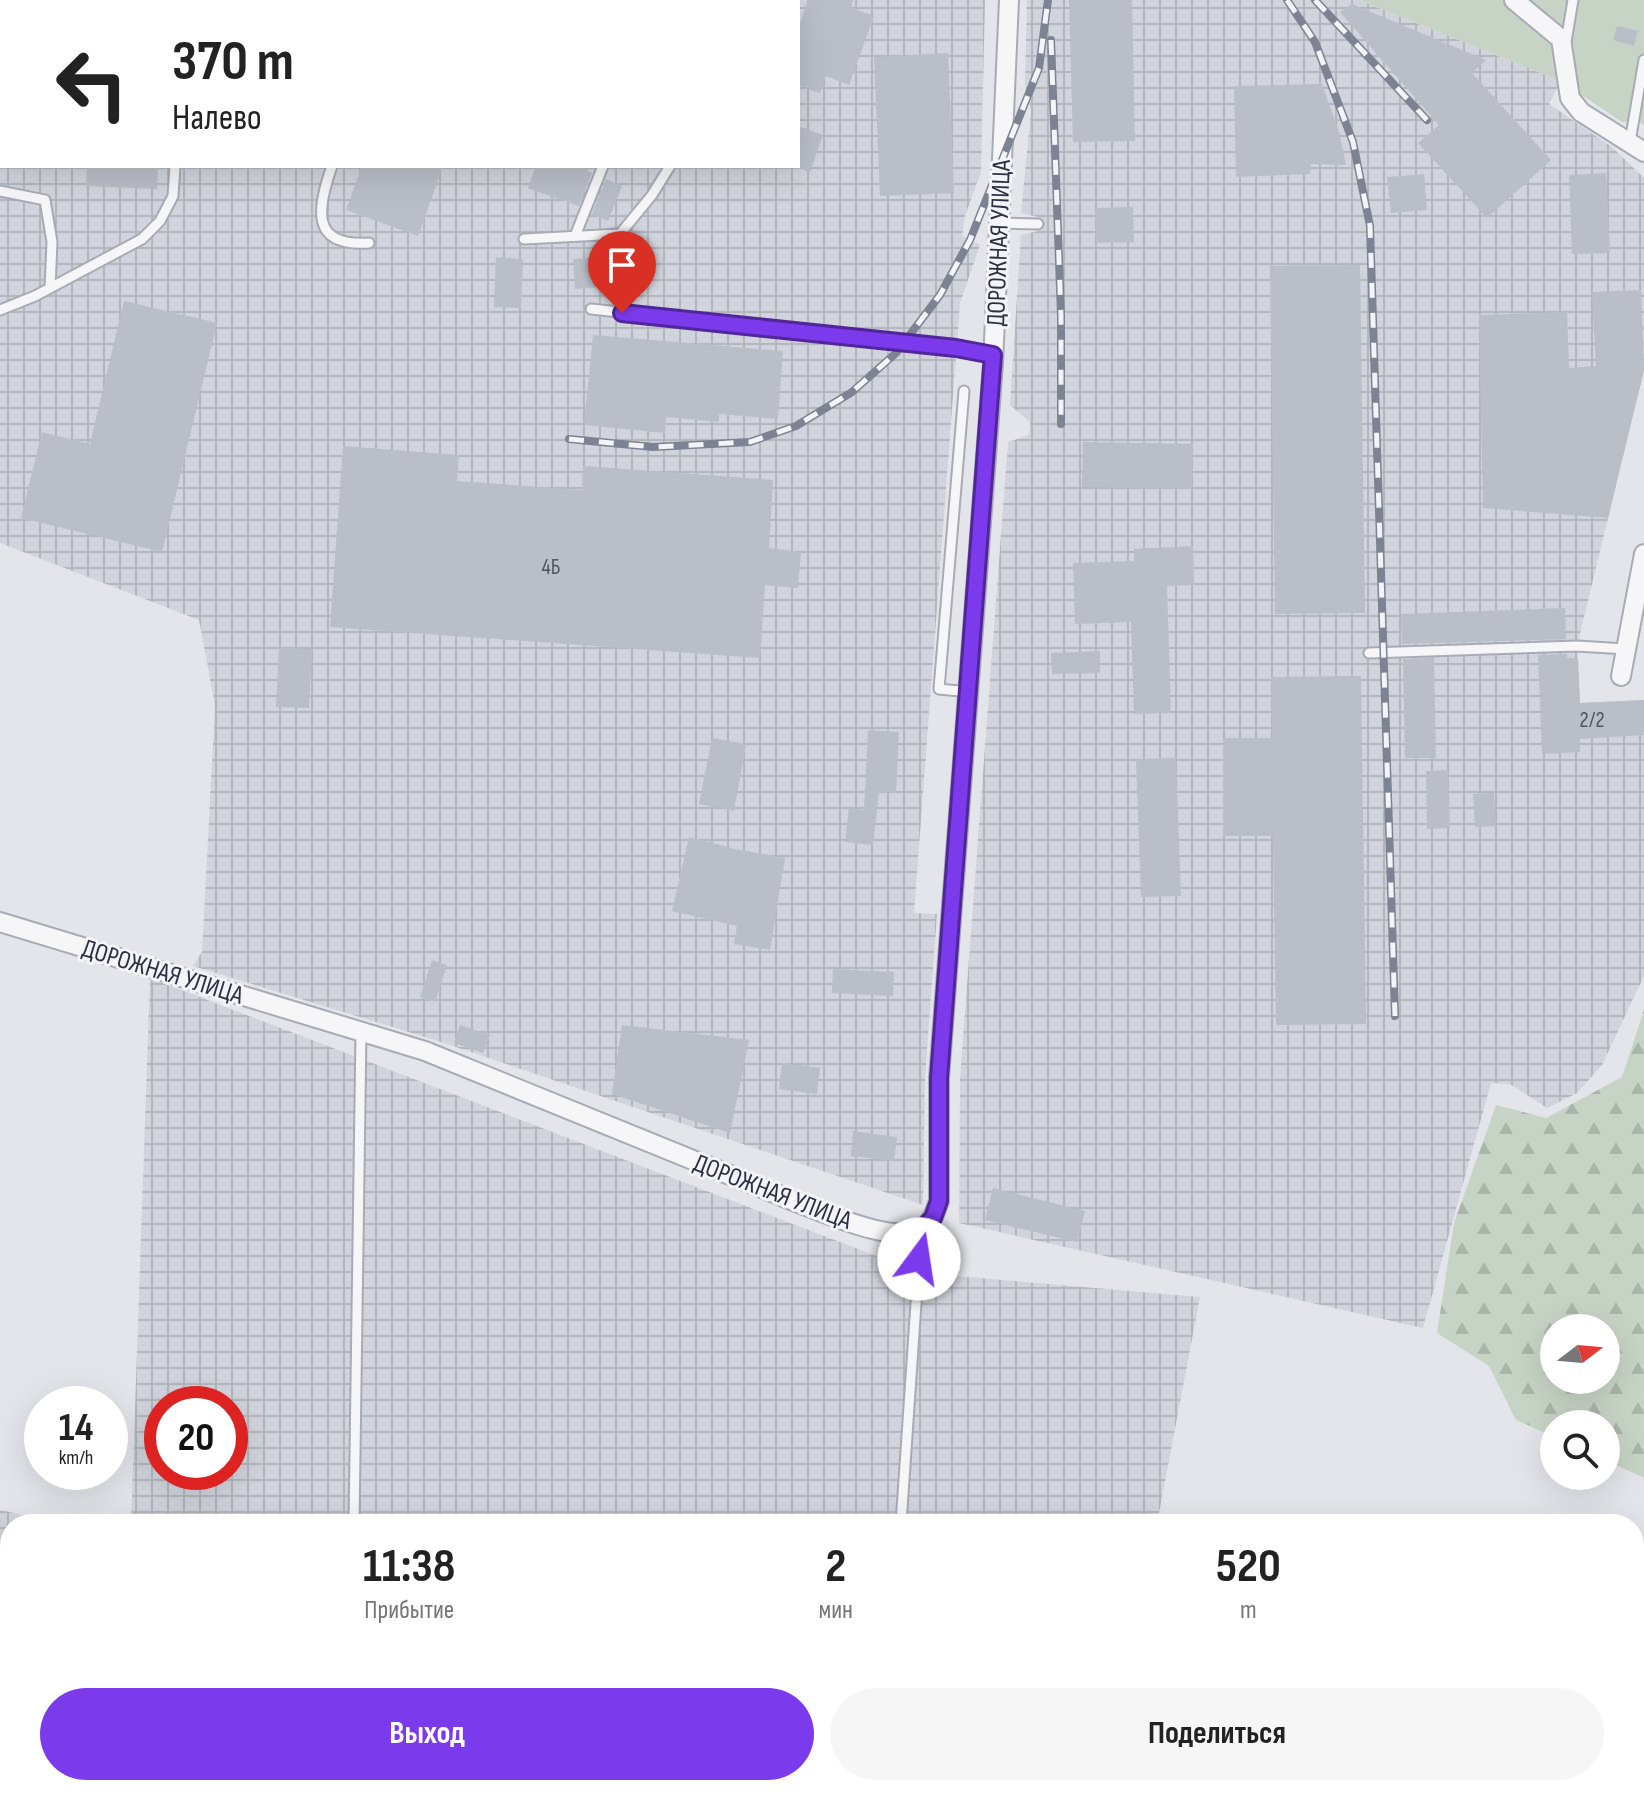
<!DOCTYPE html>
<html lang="ru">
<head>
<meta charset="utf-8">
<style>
	:root { --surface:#fff; --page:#f6f6f6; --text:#222; --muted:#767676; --accent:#7c3aed }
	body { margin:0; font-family:"Sofia Sans Condensed",sans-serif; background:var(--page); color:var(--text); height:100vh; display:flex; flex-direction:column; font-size:30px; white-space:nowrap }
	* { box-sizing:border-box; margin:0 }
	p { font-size:26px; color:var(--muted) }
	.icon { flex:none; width:44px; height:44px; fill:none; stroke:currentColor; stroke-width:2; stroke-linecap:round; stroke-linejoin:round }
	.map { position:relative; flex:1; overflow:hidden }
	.side { position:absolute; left:0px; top:1514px; width:1644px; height:282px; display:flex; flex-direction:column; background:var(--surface); border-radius:32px 32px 0 0; box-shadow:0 8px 32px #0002 }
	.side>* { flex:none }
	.banner { position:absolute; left:0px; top:0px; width:800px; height:168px; box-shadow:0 8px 32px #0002; background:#fff; color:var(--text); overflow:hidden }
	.needle { width:52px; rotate:74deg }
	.controls { position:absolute; left:1540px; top:1314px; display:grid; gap:16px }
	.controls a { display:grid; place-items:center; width:80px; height:80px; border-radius:50%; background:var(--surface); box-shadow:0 8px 32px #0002; font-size:40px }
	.speed { position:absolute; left:24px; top:1386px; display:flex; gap:16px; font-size:40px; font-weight:700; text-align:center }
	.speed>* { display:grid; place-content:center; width:104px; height:104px; border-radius:50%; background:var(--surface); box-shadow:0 8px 32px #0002; line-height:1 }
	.speed small { font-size:20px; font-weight:400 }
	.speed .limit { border:12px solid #d22; background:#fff; color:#111 }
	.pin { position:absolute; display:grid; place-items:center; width:68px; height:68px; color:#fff; margin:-82px -34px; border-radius:50% 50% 50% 0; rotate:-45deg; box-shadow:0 0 8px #0007 }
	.pin .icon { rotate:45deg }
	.me { position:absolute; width:88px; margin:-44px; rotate:14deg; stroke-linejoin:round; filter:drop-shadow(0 0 6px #0008) }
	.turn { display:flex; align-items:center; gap:28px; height:168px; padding:0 40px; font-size:36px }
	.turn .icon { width:104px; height:104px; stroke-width:2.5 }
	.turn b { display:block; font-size:56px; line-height:68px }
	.eta { display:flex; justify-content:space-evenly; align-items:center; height:136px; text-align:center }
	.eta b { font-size:48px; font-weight:700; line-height:56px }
	.button { display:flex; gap:16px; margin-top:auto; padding:16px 40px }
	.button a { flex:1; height:92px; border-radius:48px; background:var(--accent); color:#fff; font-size:32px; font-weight:700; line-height:92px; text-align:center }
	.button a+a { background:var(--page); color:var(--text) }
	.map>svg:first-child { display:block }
</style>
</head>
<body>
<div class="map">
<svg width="1644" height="1795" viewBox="0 0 1644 1795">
	<defs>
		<pattern id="industrial-grid" width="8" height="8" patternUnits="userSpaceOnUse" patternTransform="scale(2)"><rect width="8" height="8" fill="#d1d4dc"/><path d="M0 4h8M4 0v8" fill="none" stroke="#b4b6be"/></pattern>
		<pattern id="forest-firs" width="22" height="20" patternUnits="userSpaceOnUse" patternTransform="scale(2)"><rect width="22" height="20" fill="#c7d4c5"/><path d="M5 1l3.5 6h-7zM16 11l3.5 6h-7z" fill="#abb6aa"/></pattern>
	</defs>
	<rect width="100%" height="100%" fill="#e3e5ea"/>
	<g fill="url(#industrial-grid)" fill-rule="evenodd">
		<path d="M0 0H985L981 172 965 216 962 236 980 245 960 303 914 913 937 914 925 1078 923 1205 438 1041 193 966 202 952 215 705 199 620 0 543ZM2 2H798V166H2Z"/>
		<polygon points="1027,0 1359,0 1561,81 1549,104 1612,147 1644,178 1644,370 1577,646 1580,703 1644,700 1644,976 1602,1065 1577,1093 1547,1108 1510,1084 1491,1083 1423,1328 959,1223 960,1078 1008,442 1029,435 1030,422 1010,405 1021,235 1038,231 1038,217 1021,213 1031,111 1025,84"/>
		<path d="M150 978 921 1273 1200 1297 1157 1524H131ZM162 1404H230V1472H162Z"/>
		<polygon points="0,1510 65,1524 10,1524 10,1786 1108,1786 1106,1795 0,1795"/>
	</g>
	<path fill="url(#forest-firs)" fill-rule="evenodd" d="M1644 1010V1478L1606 1460V1424H1554V1437L1516 1420 1489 1366 1437 1333 1454 1223 1496 1105 1546 1118 1622 1077ZM1554 1328H1606V1380H1554Z"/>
	<polygon fill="#c7d4c5" points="1359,0 1644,0 1644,125 1639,122 1622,122 1561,81"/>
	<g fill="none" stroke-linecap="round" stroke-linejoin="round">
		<polyline stroke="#a0b0c8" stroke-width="5" points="1642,1795 1644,1786"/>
	</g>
	<g fill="#babec7">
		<polygon points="808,0 853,0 851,8 874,16 849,85 826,76 820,93 798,85 798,29"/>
		<polygon points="1069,0 1132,0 1135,141 1073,142"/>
		<polygon points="1352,4 1486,60 1472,73 1551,160 1487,218 1418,143 1439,125 1340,12"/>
		<polygon points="1617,26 1638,31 1634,46 1613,40"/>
		<polygon points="948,53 954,193 880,196 874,57"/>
		<polygon points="1322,84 1339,132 1346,165 1311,164 1310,174 1236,177 1234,86"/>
		<polygon points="798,126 823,135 810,172 798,168"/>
		<polygon points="87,166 158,166 157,189 86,186"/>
		<polygon points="362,166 443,166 418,236 346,210"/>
		<polygon points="536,166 589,166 587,171 592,173 579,206 528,188"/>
		<polygon points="1606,173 1610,253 1572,254 1569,175"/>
		<polygon points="1424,174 1427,210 1391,213 1387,177"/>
		<polygon points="606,179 622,186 608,221 592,214"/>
		<polygon points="1133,207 1134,242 1096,243 1095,208"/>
		<polygon points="636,254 638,284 575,289 573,259"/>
		<polygon points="496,257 523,259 521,308 494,307"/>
		<polygon points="1360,265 1365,613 1275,614 1270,266"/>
		<polygon points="1641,290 1644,370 1608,518 1483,508 1479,315 1567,312 1569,368 1596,366 1592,292"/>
		<polygon points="124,301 217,323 162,552 21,518 42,432 90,444"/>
		<polygon points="593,335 783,351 778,419 719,414 719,422 666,417 665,433 584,425"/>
		<polygon points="1083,442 1193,444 1192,489 1082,487"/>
		<polygon points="343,446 459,455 457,481 582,490 583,466 773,480 769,548 801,552 798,588 765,585 760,658 330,627"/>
		<polygon points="1193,546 1194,585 1167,586 1171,713 1134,714 1131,622 1075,624 1073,563 1134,561 1134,549"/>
		<polygon points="1565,608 1566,639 1402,644 1401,614"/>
		<polygon points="279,648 312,649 309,708 276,707"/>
		<polygon points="1100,651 1100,673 1052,674 1051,653"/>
		<polygon points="1567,654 1567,658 1578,658 1580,703 1644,700 1644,735 1580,739 1580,752 1542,754 1538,655"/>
		<polygon points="1434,658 1436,758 1405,758 1403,659"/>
		<polygon points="1361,676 1366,1024 1276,1025 1273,836 1223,836 1223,738 1272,738 1271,677"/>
		<polygon points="868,730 899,732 896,793 879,792 873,845 845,842 849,808 864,810"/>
		<polygon points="712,738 746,744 734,811 699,804"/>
		<polygon points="1176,758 1181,896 1141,897 1136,759"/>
		<polygon points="1448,770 1450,828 1427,829 1426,771"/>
		<polygon points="1494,793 1496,826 1475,827 1473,794"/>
		<polygon points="689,837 735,849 785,858 770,950 734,944 737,926 672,911"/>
		<polygon points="432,960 447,965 435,1002 420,997"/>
		<polygon points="833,969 894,972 893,996 832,993"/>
		<polygon points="460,1025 490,1035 483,1053 454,1043"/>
		<polygon points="622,1025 749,1040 730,1133 612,1094"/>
		<polygon points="782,1063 820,1068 817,1094 779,1089"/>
		<polygon points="853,1131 897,1137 894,1161 851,1156"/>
		<polygon points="993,1188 1085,1211 1077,1242 985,1220"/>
	</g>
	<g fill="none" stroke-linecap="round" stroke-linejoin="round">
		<defs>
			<g id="lane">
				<polyline points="180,2 180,0"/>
				<polyline points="389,2 390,0"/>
				<polyline points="745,2 745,0"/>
				<polyline points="1566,42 1573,0"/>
				<polyline points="1630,142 1644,60"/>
				<path d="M332 166C317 209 310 247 369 243"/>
				<polyline points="0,191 45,200 52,242 50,288"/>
				<polyline points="999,223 1038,224"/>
				<polyline points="575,236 603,166"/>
				<polyline points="524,239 620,234 652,195 670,166"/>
				<polyline points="591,309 956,348 993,355"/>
				<polyline points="0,310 35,296 142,239 160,221 173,196 175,166"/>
				<polyline points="964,391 939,689 970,692"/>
				<polyline points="1369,653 1577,646 1626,649"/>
				<polyline points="354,1524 361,1032"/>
				<polyline points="901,1524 921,1230"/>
				<polyline points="345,1795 345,1786"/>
				<polyline points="859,1795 860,1786"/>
			</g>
			<g id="street">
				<polyline points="1514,0 1561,39 1570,98 1581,112 1644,152"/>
				<polyline points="1621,676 1644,554"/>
				<path d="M0 922 425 1051 801 1204C828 1214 898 1246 923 1228 933 1221 935 1211 939 1201V1078L993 364 1009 0"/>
			</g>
		</defs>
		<use href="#lane" stroke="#a8abb4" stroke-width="13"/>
		<use href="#street" stroke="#a8abb4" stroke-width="22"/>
		<use href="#lane" stroke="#f6f6f9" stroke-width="9"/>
		<use href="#street" stroke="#f6f6f9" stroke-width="18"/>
		<defs>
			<g id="rail">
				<polyline points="1287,0 1315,42 1353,142 1370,226 1395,1016"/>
				<polyline points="1315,0 1427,120"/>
				<polyline points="1051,40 1061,315 1061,424"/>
				<polyline points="569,439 653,447 750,442 796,426 852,392 896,353 940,295 970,240 1039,68 1048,0"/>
			</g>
		</defs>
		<use href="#rail" stroke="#7d8393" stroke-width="8"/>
		<use href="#rail" stroke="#f3f4f8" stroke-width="5" stroke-dasharray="15" stroke-linecap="butt"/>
	</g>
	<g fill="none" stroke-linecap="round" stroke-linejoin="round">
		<defs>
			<polyline id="route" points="622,313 956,348 993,355 939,1078 939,1201 933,1218 921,1230 919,1259"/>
		</defs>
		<use href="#route" stroke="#51269a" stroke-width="20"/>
		<use href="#route" stroke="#7c3aed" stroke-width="14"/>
	</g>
	<g text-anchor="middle" stroke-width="6" stroke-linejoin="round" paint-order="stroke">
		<g font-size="22" fill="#505463">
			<text x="551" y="574">4Б</text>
			<text x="1592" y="727">2/2</text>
		</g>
		<g font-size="26" fill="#2c3142" stroke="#f3f4f8">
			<text transform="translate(998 243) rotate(-88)" y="9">ДОРОЖНАЯ УЛИЦА</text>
			<text transform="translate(163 971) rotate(17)" y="9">ДОРОЖНАЯ УЛИЦА</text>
			<text transform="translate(773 1191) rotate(21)" y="9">ДОРОЖНАЯ УЛИЦА</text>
		</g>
	</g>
</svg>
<div class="controls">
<a><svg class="needle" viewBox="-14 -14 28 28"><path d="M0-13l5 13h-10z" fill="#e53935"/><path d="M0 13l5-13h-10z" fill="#767676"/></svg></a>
<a><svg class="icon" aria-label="search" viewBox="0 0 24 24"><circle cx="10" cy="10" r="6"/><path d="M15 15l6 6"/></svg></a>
</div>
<div class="speed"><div>14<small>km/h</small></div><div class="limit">20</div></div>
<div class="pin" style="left:622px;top:313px;background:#d93025"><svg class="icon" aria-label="arrive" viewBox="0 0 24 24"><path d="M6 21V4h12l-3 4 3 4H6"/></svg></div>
<svg class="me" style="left:919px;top:1259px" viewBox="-20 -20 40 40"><circle r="19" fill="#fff"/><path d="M0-13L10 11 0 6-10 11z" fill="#7c3aed"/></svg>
<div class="banner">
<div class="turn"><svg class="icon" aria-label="left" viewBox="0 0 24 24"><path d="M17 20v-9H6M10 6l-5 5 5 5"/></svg><div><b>370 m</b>Налево</div></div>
</div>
<section class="side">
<div class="eta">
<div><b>11:38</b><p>Прибытие</p></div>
<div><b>2</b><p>мин</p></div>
<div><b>520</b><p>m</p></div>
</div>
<div class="button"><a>Выход</a><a>Поделиться</a></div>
</section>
</div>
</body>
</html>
